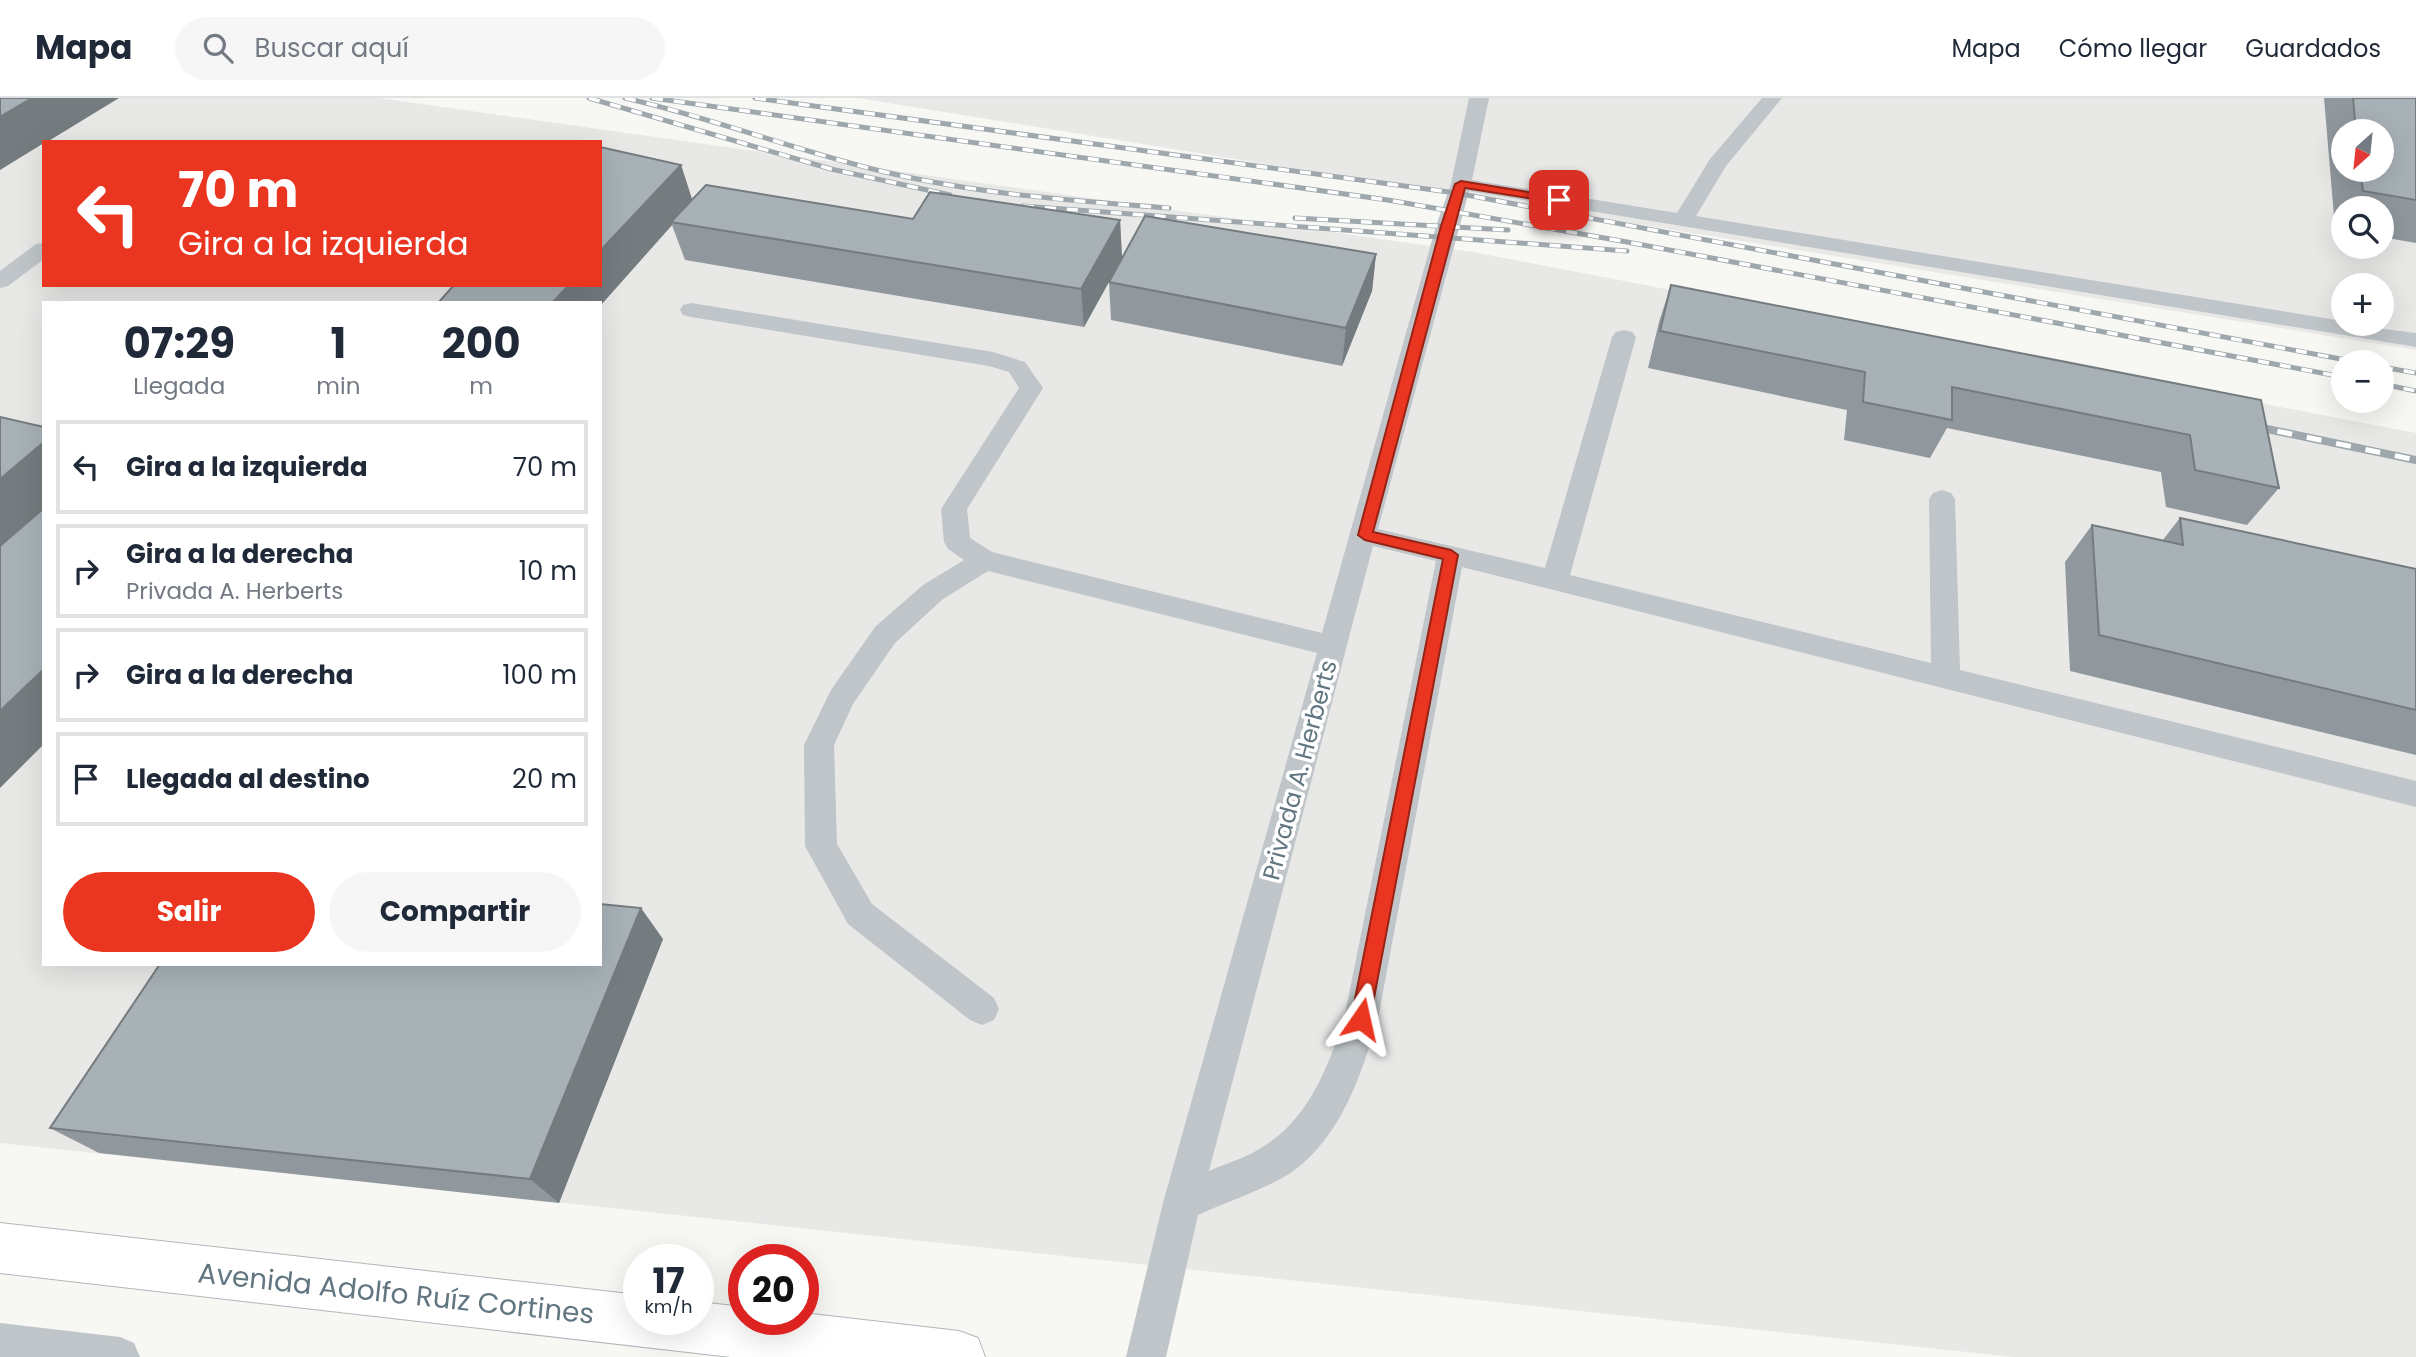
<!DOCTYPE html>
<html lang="es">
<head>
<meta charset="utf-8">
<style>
	:root { --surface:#fff; --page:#f6f6f7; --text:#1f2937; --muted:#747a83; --line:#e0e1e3; --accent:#ea3621 }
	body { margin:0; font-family:Poppins,sans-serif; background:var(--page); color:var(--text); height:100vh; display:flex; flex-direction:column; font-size:26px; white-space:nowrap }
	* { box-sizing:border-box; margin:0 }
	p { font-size:23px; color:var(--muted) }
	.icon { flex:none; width:38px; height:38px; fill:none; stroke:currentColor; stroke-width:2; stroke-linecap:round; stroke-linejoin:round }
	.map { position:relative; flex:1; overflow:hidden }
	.sheet { position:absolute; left:42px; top:203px; width:560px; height:665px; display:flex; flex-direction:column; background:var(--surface); border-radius:0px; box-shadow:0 7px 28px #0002 }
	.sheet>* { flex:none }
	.top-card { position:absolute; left:42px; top:42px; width:560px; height:147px; border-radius:0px; box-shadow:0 7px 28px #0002; background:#ea3621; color:#fff; overflow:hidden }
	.needle { width:46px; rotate:207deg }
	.tools { position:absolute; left:2331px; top:21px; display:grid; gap:14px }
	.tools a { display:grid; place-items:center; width:63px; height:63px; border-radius:50%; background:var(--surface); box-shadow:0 7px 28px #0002; font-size:35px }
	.speed { position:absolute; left:623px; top:1146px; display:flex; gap:14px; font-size:35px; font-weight:700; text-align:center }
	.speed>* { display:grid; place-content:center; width:91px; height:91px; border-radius:50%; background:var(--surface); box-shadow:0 7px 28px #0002; line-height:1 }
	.speed small { font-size:18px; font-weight:400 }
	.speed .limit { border:10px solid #d22; background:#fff; color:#111 }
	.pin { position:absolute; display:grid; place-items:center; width:60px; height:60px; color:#fff; margin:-30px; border-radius:14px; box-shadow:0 4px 10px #0006 }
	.me { position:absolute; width:77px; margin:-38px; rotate:11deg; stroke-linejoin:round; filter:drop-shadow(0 0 5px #0008) }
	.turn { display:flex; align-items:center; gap:24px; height:147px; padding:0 21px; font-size:32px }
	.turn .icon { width:91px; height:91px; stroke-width:2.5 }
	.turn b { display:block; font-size:49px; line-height:60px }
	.eta { display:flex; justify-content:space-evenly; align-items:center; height:119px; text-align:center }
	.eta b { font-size:42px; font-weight:700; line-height:49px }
	.button { display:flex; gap:14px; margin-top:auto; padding:14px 21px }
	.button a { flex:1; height:80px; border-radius:42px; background:var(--accent); color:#fff; font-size:28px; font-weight:700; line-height:80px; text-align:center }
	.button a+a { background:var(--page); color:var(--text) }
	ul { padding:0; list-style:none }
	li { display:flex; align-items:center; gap:21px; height:94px; margin:0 14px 10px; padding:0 7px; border:4px solid var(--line); border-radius:0px }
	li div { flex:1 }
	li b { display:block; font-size:26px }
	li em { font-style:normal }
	header { display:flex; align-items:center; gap:42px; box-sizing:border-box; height:98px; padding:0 35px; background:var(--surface); border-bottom:2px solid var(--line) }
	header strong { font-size:33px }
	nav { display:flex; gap:38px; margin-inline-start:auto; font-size:24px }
	.search { width:490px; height:63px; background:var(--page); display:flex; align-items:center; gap:18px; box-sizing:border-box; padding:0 24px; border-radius:38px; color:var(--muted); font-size:26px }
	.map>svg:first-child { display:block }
</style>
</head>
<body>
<header>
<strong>Mapa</strong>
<div class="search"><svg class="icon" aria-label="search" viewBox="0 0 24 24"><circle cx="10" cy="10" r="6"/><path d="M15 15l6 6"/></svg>Buscar aquí</div>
<nav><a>Mapa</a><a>Cómo llegar</a><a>Guardados</a></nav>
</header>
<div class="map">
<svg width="2416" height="1259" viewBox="0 0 2416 1259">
	<rect width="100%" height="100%" fill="#f7f7f4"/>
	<g fill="#e8e8e7" fill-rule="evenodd">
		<path d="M0 0H379L1473 154 2416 335V1259H2014L0 1045ZM44 44H600V187H44ZM44 205H600V866H44Z"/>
		<path d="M858 0H2416V252ZM2343 33H2382V72H2343ZM2343 110H2382V149H2343ZM2343 187H2382V226H2343Z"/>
	</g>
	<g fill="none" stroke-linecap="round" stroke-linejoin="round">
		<defs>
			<polygon id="primary" points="0,1125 639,1197 639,1222 698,1222 698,1204 744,1209 744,1222 803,1222 803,1215 959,1233 978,1240 985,1259 731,1259 0,1175"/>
		</defs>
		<use href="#primary" stroke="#b1b7ba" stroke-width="2"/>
		<g fill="#bfc5c8" fill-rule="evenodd">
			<path d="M1469 0H1489L1472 82 1677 115 1710 61 1762 0H1782L1726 68 1696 118 2343 223V226L2416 235V249L1469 93 1378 431 1545 470 1612 239 1616 234 1624 232 1632 234 1636 239 1570 477 1931 565 1929 401 1933 395 1942 392 1951 395 1955 401 1960 572 2416 683V709L1462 469 1378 921C1361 977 1342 1038 1292 1074 1270 1089 1224 1105 1198 1117L1166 1259H1126L1163 1105 1317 555 988 473 943 501 895 545 853 606 834 647 837 746 872 806 994 900 999 911 994 922 982 927 970 922 848 826 805 748 804 647 831 592 875 529 923 487 964 462 948 451 944 444 941 411 1019 290 1009 274 989 268 691 219 683 217 680 212 683 207 691 205 993 254 1025 264 1043 290 967 411 970 440 992 454 1322 535 1436 128 1451 86ZM1373 448 1436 463 1344 921C1328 969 1309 1020 1264 1048 1248 1059 1227 1065 1209 1073Z"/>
			<polygon points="44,145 44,161 8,188 0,190 0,173 36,146"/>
			<polygon points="0,1225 120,1239 134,1245 140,1259 0,1259"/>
		</g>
		<use href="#primary" fill="#fff" fill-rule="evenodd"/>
		<defs>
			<g id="rail-far1">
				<polyline points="589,0 831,71 950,97"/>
				<path d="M625 0C713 20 797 53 885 74 978 96 1074 103 1169 110"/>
				<polyline points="652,0 1388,102 1627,144 2343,279"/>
				<polyline points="755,0 1456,95 2357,264"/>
				<polyline points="1023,108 1627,153"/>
				<polyline points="1295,120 1508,132"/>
				<polyline points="2382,269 2416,275"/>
				<polyline points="2382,286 2416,293"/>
			</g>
			<polyline id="rail" points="2248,327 2416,362"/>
		</defs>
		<use href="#rail-far1" stroke="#9ea8ac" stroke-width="5"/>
		<use href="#rail" stroke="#9ea8ac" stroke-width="8"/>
		<use href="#rail-far1" stroke="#fff" stroke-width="3.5" stroke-dasharray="11" stroke-linecap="butt"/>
		<use href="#rail" stroke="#fff" stroke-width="5" stroke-dasharray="15" stroke-linecap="butt"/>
	</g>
	<g fill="#90989d" fill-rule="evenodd">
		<path d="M2324 0H2416V145L2382 139V110H2343V132L2335 130ZM2343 33H2382V72H2343Z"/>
		<polygon points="681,67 692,102 913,121 1120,122 1122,160 1376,156 1372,193 1342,268 1111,222 1109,184 1118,168 1084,229 685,162 672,127 600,208 600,205"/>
		<polygon points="1671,187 2261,302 2279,390 2247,427 2166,409 2161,374 1947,330 1930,360 1844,342 1847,312 1648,270 1659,224"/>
		<polygon points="2180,420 2416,471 2416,657 2070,573 2065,464 2092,427 2162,443"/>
		<polygon points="663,841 559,1105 99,1055 50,1030"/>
	</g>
	<g fill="#757c7f">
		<polygon points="32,0 119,0 47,44 44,44 44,45 0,72 0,19"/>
		<polygon points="681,67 693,104 671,124 672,127 600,208 600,205 552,205 569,187 600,187 600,153"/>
		<polygon points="1120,122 1122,160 1084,229 1081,191"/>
		<polygon points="1376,156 1372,193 1342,268 1346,230"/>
		<polygon points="44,344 44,411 0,450 0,381"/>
		<polygon points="44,571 44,646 0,690 0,613"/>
		<polygon points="641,810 663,841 559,1105 530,1081"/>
	</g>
	<g fill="#a7b1b6" stroke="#757c7f" stroke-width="2">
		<polygon points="0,0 32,0 0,19"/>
		<polygon points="2353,0 2416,0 2416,102 2363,93 2360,72 2382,72 2382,33 2356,33"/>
		<polygon points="600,49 681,67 600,153"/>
		<polygon points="706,87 913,121 930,94 1120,122 1081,191 671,124"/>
		<polygon points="1145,118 1376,156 1346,230 1109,184"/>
		<polygon points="454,187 569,187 552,205 438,205"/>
		<polygon points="1671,187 2261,302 2279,390 2195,372 2190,337 1952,289 1952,322 1863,304 1865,274 1660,233"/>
		<polygon points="0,319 44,329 44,344 0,381"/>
		<polygon points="44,410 44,571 0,613 0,448"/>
		<polygon points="2180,420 2416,471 2416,612 2099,537 2092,427 2183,447"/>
		<polygon points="600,806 641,810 530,1081 50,1030 160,866 600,866"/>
	</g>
	<polygon fill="#ea3621" stroke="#982315" stroke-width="2" points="1461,83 1559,99 1565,102 1559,105 1465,90 1373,434 1451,452 1458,457 1370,921 1367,927 1361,930 1354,927 1351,921 1443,461 1365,442 1358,437 1441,128 1455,86"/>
	<g text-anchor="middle" stroke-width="7" stroke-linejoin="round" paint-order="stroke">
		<g font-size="24" fill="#617680" stroke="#fff">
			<text transform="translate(1300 672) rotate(-75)" y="8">Privada A. Herberts</text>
		</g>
		<g font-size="28" fill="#617680" stroke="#fff">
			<text transform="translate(396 1195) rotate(6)" y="10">Avenida Adolfo Ruíz Cortines</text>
		</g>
	</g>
</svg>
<div class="tools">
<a><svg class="needle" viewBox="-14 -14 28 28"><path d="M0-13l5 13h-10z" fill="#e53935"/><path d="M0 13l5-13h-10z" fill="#747a83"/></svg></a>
<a><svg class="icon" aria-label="search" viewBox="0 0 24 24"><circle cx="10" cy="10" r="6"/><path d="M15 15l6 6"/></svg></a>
<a>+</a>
<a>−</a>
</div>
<div class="speed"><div>17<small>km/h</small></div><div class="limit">20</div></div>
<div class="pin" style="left:1559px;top:102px;background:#d93025"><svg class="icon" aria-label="arrive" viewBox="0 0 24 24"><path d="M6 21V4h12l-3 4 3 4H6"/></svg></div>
<svg class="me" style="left:1361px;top:921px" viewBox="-20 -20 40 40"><path d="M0-17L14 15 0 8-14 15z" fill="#ea3621" stroke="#fff" stroke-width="4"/></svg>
<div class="top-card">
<div class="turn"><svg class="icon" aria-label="left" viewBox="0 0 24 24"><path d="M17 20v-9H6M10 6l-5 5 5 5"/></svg><div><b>70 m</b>Gira a la izquierda</div></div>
</div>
<section class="sheet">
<div class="eta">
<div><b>07:29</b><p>Llegada</p></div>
<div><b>1</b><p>min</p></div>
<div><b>200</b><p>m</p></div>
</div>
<ul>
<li><svg class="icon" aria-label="left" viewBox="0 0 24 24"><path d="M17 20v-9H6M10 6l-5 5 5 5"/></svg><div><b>Gira a la izquierda</b></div><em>70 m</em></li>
<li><svg class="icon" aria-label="right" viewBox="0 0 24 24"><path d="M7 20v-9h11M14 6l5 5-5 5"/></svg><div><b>Gira a la derecha</b><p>Privada A. Herberts</p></div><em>10 m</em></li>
<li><svg class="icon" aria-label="right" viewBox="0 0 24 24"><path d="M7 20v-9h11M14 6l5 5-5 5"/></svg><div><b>Gira a la derecha</b></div><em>100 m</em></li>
<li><svg class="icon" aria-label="arrive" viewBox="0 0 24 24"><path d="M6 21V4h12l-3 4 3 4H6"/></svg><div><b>Llegada al destino</b></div><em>20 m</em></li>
</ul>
<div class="button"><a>Salir</a><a>Compartir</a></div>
</section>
</div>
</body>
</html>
